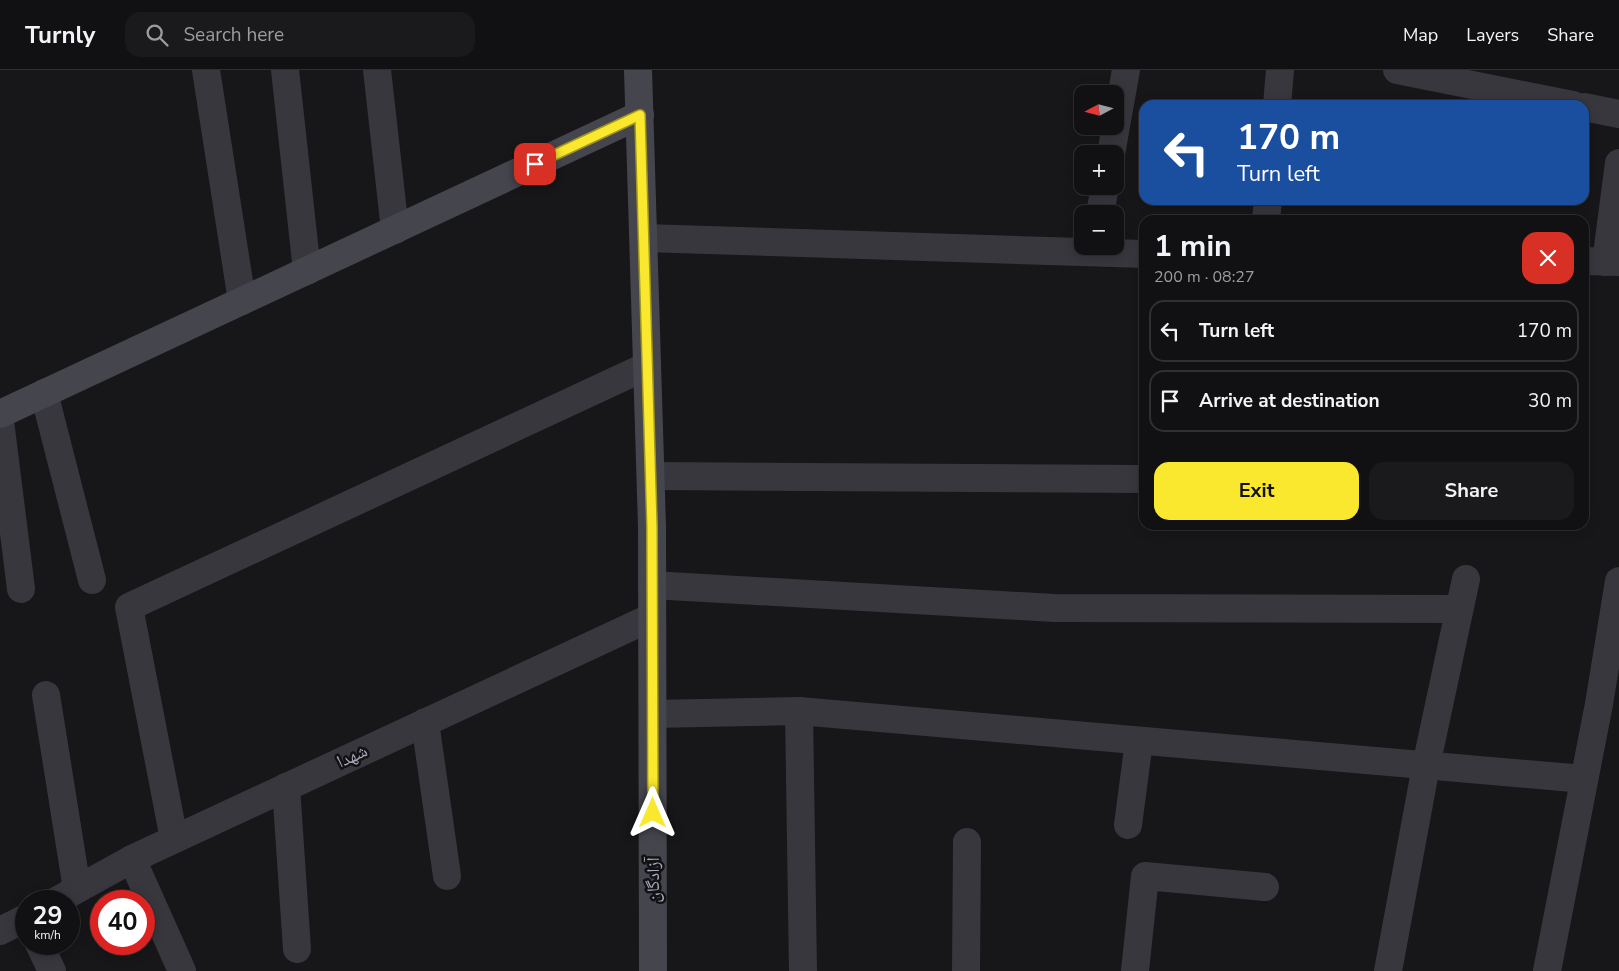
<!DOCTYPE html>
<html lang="en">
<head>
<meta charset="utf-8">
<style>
	:root { --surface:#111012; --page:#1a191b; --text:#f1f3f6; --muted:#9c9d9f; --line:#303032; --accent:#f9e82e }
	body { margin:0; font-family:"Nunito Sans","Noto Naskh Arabic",sans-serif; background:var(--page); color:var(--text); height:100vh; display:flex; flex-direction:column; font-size:19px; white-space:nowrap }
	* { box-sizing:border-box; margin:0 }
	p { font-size:16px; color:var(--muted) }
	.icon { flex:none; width:28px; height:28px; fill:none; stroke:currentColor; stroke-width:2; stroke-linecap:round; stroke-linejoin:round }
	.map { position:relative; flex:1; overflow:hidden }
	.details { position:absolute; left:1139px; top:145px; width:450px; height:315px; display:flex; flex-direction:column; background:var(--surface); border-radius:15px; box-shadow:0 2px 12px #0003,0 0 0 1px var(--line) }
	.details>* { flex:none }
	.top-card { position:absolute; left:1139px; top:30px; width:450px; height:105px; border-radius:15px; box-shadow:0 2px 12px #0003,0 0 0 1px var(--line); background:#1a4fa0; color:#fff; overflow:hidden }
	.needle { width:32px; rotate:263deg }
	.controls { position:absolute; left:1074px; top:15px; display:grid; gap:10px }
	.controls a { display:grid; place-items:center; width:50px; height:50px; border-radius:10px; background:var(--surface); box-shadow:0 2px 12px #0003,0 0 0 1px var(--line); font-size:25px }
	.speed { position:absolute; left:15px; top:820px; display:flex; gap:10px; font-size:25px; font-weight:700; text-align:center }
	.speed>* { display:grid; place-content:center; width:65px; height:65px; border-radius:50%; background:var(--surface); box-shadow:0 2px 12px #0003,0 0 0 1px var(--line); line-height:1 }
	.speed small { font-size:12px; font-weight:400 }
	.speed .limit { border:8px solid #d22; background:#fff; color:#111 }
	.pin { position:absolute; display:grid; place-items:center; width:42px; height:42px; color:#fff; margin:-21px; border-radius:10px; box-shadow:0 2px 8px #0006 }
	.me { position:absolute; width:55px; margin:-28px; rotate:0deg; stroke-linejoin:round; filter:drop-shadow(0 0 4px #0008) }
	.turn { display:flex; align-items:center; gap:18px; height:105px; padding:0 15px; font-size:22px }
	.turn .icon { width:65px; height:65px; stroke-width:2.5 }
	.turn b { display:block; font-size:35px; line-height:42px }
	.round { display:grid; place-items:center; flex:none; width:52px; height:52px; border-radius:15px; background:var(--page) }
	.overview { display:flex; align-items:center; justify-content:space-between; height:85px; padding:0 15px }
	h1 { font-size:30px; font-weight:700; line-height:38px }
	.action { display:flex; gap:10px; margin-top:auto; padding:10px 15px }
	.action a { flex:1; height:58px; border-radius:15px; background:var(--accent); color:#111; font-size:20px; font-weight:700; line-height:58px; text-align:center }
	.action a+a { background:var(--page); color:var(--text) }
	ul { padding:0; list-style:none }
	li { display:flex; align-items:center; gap:15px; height:62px; margin:0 10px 8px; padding:0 5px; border:2px solid var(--line); border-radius:15px }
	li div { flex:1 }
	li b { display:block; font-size:19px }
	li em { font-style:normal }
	header { display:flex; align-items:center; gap:30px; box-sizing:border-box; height:70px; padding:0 25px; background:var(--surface); border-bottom:1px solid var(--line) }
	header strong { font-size:24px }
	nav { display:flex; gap:28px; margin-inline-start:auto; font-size:18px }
	.search { width:350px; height:45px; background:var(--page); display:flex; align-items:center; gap:12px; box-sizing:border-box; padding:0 18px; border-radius:15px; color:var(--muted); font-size:19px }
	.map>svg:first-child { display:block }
</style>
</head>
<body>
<header>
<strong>Turnly</strong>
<div class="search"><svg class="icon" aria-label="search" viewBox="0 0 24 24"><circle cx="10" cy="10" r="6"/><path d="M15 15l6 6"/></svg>Search here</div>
<nav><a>Map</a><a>Layers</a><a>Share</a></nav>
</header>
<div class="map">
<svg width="1619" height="901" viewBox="0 0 1619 901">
	<rect width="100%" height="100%" fill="#171618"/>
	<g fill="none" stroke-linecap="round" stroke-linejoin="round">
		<g stroke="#38373e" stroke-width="28">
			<polyline points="206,0 242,231"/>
			<polyline points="285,0 307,201"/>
			<polyline points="377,0 395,160"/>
			<polyline points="1397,0 1573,35"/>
			<polyline points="1277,35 1280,0"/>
			<polyline points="1584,37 1619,44"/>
			<polyline points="1111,84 1126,0"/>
			<polyline points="1100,144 1105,116"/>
			<polyline points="1266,150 1268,130"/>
			<polyline points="644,168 1144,184"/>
			<polyline points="1584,191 1619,192"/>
			<polyline points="1606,192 1619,93"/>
			<polyline points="44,323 92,510"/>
			<polyline points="0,351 21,519"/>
			<polyline points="651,406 1144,409"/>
			<polyline points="652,515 1054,538 1459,539"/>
			<polyline points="46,625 77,819"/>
			<polyline points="799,641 803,901"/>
			<polyline points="653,644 799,641 1584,709"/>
			<polyline points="425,652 447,806"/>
			<polyline points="286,717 297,879"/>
			<polyline points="1128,755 1139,671"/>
			<polyline points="174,769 129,537 647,296"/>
			<polyline points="132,789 182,901"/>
			<polyline points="56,831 132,789 652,547"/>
			<polyline points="0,861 26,848"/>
			<polyline points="39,874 52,901"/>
			<polyline points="966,901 967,772"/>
			<polyline points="1135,901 1145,806 1265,817"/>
			<polyline points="1388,901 1426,696 1466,509"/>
			<polyline points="1547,901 1599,634 1619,511"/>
		</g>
		<g stroke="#45454e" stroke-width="28">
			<polyline points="638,0 652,457 653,901"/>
			<polyline points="0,344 640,45"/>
		</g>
	</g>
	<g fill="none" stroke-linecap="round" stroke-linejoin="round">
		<defs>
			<polyline id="route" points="535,94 640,45 652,457 653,743"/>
		</defs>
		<use href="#route" stroke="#a2971e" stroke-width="12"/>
		<use href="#route" stroke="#f9e82e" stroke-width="9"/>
	</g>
	<g text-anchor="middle" stroke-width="5" stroke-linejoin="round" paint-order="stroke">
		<g font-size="18" fill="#a8a9b9" stroke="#121113">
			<text transform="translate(352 686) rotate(-25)" y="6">شهدا</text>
			<text transform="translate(653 810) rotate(-90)" y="6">آزادگان</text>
		</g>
	</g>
</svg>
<div class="controls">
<a><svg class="needle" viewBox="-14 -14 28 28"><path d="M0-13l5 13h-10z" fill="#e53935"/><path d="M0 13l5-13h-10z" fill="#9c9d9f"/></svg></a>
<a>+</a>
<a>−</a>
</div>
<div class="speed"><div>29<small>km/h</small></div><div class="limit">40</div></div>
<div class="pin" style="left:535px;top:94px;background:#d93025"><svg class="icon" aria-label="arrive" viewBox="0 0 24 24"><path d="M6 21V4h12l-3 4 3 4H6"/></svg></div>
<svg class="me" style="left:653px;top:743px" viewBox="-20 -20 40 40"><path d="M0-17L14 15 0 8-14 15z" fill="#f9e82e" stroke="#fff" stroke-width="4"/></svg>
<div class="top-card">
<div class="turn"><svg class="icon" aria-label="left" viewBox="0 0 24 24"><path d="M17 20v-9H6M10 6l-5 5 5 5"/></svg><div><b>170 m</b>Turn left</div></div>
</div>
<section class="details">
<div class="overview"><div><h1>1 min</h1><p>200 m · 08:27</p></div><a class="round" style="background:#d93025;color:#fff"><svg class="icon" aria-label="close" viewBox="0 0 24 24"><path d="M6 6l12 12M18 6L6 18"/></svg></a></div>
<ul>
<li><svg class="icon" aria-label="left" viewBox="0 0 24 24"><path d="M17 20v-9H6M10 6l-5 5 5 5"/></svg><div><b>Turn left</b></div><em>170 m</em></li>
<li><svg class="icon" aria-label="arrive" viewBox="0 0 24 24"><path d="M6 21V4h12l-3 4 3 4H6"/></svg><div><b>Arrive at destination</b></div><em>30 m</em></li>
</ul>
<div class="action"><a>Exit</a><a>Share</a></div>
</section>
</div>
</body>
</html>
